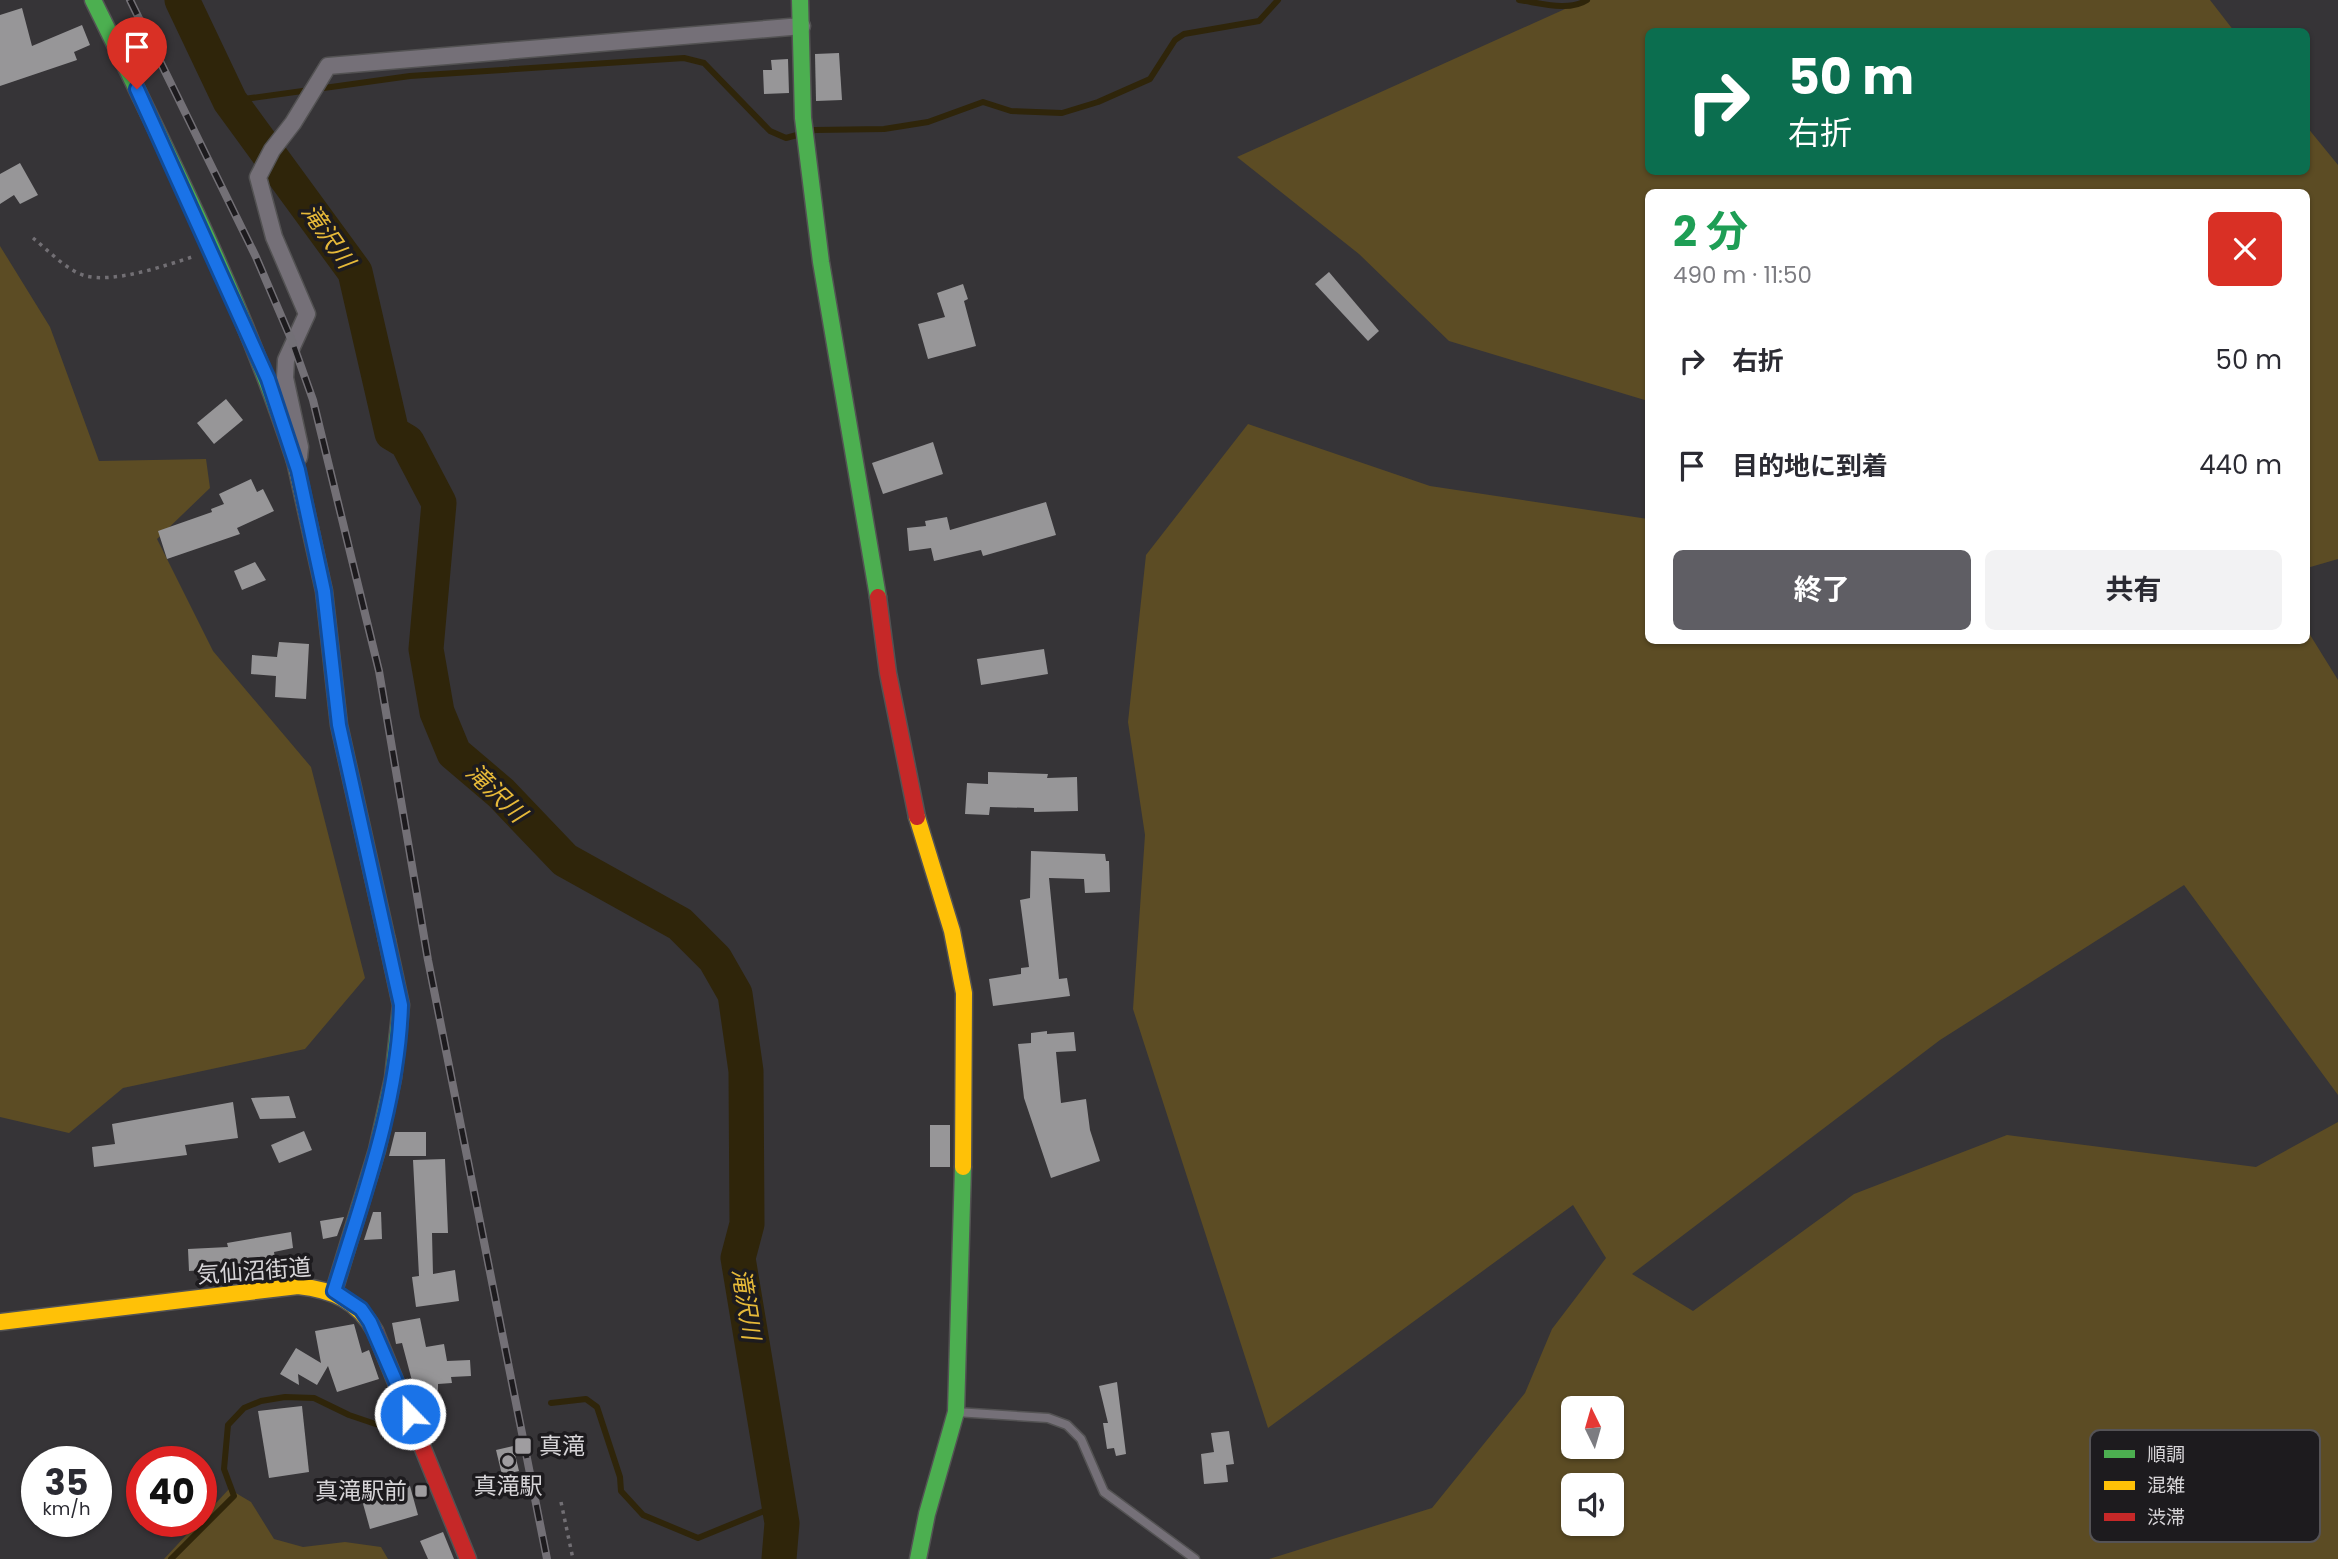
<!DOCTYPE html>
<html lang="ja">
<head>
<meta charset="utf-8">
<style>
	:root { --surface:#fff; --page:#f2f2f3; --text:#2b2b33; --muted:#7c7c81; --accent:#5f5e64 }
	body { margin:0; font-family:Poppins,"Noto Sans JP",sans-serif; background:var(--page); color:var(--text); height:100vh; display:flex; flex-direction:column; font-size:26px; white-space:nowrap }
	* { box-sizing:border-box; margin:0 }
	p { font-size:23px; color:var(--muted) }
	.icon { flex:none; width:38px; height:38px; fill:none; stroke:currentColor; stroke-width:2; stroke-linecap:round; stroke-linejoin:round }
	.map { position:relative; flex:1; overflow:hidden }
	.side { position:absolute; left:1645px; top:189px; width:665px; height:455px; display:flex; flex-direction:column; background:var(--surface); border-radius:10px; box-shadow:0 2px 5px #0004 }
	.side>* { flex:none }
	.banner { position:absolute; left:1645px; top:28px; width:665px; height:147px; border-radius:10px; box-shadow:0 2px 5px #0004; background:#0b6e4f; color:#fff; overflow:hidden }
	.needle { width:46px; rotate:355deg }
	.buttons { position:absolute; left:1561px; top:1396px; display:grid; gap:14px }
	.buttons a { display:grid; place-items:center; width:63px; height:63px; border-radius:10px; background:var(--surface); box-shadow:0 2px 5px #0004; font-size:35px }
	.speed { position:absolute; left:21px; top:1446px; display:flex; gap:14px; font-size:35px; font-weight:700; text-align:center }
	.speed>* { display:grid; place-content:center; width:91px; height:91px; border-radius:50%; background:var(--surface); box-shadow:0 2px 5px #0004; line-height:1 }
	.speed small { font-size:18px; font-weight:400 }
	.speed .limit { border:10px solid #d22; background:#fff; color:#111 }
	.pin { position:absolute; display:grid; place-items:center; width:60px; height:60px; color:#fff; margin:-72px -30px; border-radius:50% 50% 50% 0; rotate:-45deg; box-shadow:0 0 7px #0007 }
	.pin .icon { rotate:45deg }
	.me { position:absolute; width:77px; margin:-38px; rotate:338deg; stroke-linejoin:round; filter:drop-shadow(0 0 5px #0008) }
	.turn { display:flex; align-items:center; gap:24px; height:147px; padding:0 28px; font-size:32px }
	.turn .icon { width:91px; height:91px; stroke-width:2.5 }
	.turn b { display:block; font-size:49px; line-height:60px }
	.round { display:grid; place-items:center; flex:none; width:74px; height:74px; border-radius:10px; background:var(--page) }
	.summary { display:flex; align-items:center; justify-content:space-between; height:119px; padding:0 28px }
	h1 { font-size:42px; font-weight:700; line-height:52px; color:#1e9e55 }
	.primary-button { display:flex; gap:14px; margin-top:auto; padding:14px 28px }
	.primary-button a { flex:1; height:80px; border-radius:10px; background:var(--accent); color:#fff; font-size:28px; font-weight:700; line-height:80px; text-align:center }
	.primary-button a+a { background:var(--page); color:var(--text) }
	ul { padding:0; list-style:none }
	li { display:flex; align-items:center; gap:21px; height:105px; padding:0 28px }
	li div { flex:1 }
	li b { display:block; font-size:26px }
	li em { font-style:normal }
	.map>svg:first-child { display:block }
</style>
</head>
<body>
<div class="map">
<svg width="2338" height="1559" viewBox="0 0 2338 1559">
	<rect width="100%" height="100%" fill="#363437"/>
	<g fill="#5c4c24" fill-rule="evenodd">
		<polygon points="1585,0 2210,0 2234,31 1648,32 1648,172 2306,172 2307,127 2338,165 2338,559 2307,568 2306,192 1648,192 1648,401 1449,341 1359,254 1237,157"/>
		<polygon points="0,246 50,327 99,461 206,459 210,488 157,539 213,651 311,767 365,978 305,1049 123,1088 69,1133 0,1117"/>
		<path d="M1248 424 1430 486 1648 519V640H2306L2307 630 2338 680V1095L2184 885 1940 1040 1632 1274 1693 1311 1854 1194 2007 1135 2256 1167 2338 1122V1559H1269L1432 1508 1525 1393 1552 1329 1606 1258 1573 1205 1268 1428 1133 1009 1145 835 1128 722 1146 555ZM1573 1409H1612V1447H1573ZM1573 1486H1612V1524H1573Z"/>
		<polygon points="229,1489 251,1502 274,1539 303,1547 345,1542 381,1547 388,1559 164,1559"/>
	</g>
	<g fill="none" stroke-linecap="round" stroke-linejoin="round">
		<g stroke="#2f250a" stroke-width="6">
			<path d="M1519 0C1540 3 1569 12 1587 0"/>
			<polyline points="230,101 410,76 684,58 704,63 770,131 786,138 815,130 884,129 928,122 983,102 1011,111 1062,113 1098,102 1150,79 1175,40 1184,34 1259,21 1278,0"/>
			<polyline points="551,1403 586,1399 597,1407 620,1477 621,1491 643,1515 698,1538 764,1511 776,1488"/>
			<polyline points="171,1559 234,1496 224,1469 228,1425 244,1408 261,1401 285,1397 314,1398 349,1415 405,1434"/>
		</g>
		<polyline stroke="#2f250a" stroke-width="35" points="182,0 230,101 355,272 392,433 407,442 439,503 426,649 437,712 454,753 501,793 565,860 680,924 715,959 735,994 746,1071 747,1224 738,1258 782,1523 779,1559"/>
	</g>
	<g fill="#979698">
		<polygon points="22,8 32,46 82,25 90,45 74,52 77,60 0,86 0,15"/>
		<polygon points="839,53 842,100 816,101 815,54"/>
		<polygon points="788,59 789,93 764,94 763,70 772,70 771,60"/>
		<polygon points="20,163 38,195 20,204 14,195 0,204 0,174"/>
		<polygon points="1329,272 1379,331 1368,341 1315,284"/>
		<polygon points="963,284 968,299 964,301 976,346 928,359 918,324 945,317 937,293"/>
		<polygon points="226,399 243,420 214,444 197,423"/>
		<polygon points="933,442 943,474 883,494 872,463"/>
		<polygon points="251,479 257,492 263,489 274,511 237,528 240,534 167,559 158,531 212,512 211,509 224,504 219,494"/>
		<polygon points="1046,502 1056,535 983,556 981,550 934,561 931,548 909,551 907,528 926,526 925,521 947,517 950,530"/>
		<polygon points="255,562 266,580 242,590 234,571"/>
		<polygon points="279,642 309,644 306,699 275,697 276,676 251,674 252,655 277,657"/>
		<polygon points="1044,649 1048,674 981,685 977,659"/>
		<polygon points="988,772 1048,774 1047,778 1077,777 1078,811 1034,812 1034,808 990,807 989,815 965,814 967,783 988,784"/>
		<polygon points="1031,851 1105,854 1106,861 1109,861 1110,892 1085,893 1084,879 1049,878 1059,979 1067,978 1070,996 993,1006 989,979 1021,974 1021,968 1029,967 1020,900 1030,898"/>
		<polygon points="1047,1031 1047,1034 1074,1032 1076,1051 1056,1052 1061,1103 1086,1099 1090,1130 1100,1161 1051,1178 1024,1098 1018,1044 1031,1043 1031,1033"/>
		<polygon points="289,1096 296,1118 260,1119 251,1098"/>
		<polygon points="233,1102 238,1138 185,1145 187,1155 94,1167 92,1147 115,1144 112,1124"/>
		<rect x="930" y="1125" width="20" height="42"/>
		<polygon points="304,1131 312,1150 279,1163 271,1145"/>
		<polygon points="395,1132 426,1132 426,1156 389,1156"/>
		<polygon points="445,1159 448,1233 432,1233 433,1274 455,1270 459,1301 416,1307 412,1277 419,1276 413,1160"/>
		<polygon points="373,1212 381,1212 382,1239 364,1240"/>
		<polygon points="344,1217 337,1236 323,1239 320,1221"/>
		<polygon points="291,1232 293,1248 274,1252 276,1264 189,1271 188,1249 228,1247 227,1243"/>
		<polygon points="420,1318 426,1347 444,1344 447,1361 470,1360 471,1376 451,1377 452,1383 438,1384 438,1394 416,1396 402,1343 396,1344 392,1323"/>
		<polygon points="354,1324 362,1353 369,1350 379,1379 337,1392 328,1366 317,1385 298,1374 299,1385 280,1374 296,1348 321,1363 315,1331"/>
		<polygon points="1117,1382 1126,1454 1116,1456 1114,1448 1107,1449 1103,1423 1108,1423 1099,1386"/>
		<polygon points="302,1406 309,1472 269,1478 258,1411"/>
		<polygon points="1229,1431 1234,1464 1226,1465 1228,1482 1204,1484 1201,1454 1214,1452 1211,1433"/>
		<polygon points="513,1446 519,1471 502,1475 496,1450"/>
		<polygon points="410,1486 418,1515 370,1529 362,1500"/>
		<polygon points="443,1532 454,1559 428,1559 420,1541"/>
	</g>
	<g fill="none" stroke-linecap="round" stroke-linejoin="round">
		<defs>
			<polyline id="lane" points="956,1412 1048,1418 1067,1425 1081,1439 1104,1492 1195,1559"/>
			<polyline id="street" points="299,457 300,447 285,378 286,360 307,314 274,237 258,177 272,150 293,123 328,66 802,26"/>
			<g id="fast">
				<path d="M93 0C167 150 243 302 295 461"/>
				<polyline points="800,0 803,118 821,262 878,597"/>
				<polyline points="334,1291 377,1150 393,1078 401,1005 387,940"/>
				<polyline points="918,1559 927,1514 956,1412 963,1167"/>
			</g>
			<g id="slow">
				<polyline points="295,461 324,591 339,725 387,940"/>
				<polyline points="917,817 952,931 964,993 963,1167"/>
				<path d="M0 1322 298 1286C333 1290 357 1300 375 1331"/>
			</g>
			<g id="jam">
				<polyline points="878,597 888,673 917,817"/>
				<polyline points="375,1331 468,1559"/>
			</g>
		</defs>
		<use href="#lane" stroke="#535253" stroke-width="11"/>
		<use href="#street" stroke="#535253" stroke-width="19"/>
		<use href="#fast" stroke="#535253" stroke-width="19"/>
		<use href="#slow" stroke="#535253" stroke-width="19"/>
		<use href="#jam" stroke="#535253" stroke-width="19"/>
		<g stroke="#726f74" stroke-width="3.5" stroke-dasharray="3.5 5" stroke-linecap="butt">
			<path d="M33 238C48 250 67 271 86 276 115 283 164 266 192 257"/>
			<polyline points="561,1502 573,1559"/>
		</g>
		<use href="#lane" stroke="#757078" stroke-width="8"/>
		<use href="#street" stroke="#757078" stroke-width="16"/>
		<use href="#fast" stroke="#4caf50" stroke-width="16"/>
		<use href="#slow" stroke="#ffc107" stroke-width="16"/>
		<use href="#jam" stroke="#c62828" stroke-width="16"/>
		<defs>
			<polyline id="rail" points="130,0 256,257 292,341 313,400 379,671 428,960 547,1559"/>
		</defs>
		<use href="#rail" stroke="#737076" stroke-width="8"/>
		<use href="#rail" stroke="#1d1b1e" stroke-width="5" stroke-dasharray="16" stroke-linecap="butt"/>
	</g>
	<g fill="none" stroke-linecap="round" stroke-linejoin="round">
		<defs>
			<path id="route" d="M137 89 268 379 298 470 324 591 339 725 401 1005C398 1104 363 1197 334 1291L361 1309 370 1322 410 1414"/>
		</defs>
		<use href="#route" stroke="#114b97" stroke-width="18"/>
		<use href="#route" stroke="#1a73e8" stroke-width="12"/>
	</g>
	<g fill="#9f9da0" stroke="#1d1b1e" stroke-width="2.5">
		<rect x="514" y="1437" width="18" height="18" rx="3.5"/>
		<circle cx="508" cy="1461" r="7"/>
		<rect x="414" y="1484" width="14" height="14" rx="3.5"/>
	</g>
	<g text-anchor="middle" stroke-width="7" stroke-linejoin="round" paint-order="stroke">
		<g font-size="23" fill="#d7d5d8" stroke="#1d1b1e">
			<text transform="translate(254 1271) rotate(-4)" y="8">気仙沼街道</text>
		</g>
		<g font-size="23" fill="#d7d5d8" stroke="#1d1b1e" text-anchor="start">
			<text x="539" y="1454">真滝</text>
			<text x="508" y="1494" text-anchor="middle">真滝駅</text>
			<text x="407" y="1499" text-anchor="end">真滝駅前</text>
		</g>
		<g font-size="24" font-style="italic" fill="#e6b939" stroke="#1d1b1e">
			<text transform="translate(328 236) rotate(55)" y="8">滝沢川</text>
			<text transform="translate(496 793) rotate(44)" y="8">滝沢川</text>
			<text transform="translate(746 1304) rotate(81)" y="8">滝沢川</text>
		</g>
	</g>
	<rect x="2090" y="1430" width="230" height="112" rx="10" fill="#1d1b1e" stroke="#555356" stroke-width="2"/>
	<rect x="2104" y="1450" width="31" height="8" fill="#4caf50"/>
	<rect x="2104" y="1481" width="31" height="9" fill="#ffc107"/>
	<rect x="2104" y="1513" width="31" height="8" fill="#c62828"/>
	<g font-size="19" fill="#d7d5d8">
		<text x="2147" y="1461">順調</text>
		<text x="2147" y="1492">混雑</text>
		<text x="2147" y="1524">渋滞</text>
	</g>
</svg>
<div class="buttons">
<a><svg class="needle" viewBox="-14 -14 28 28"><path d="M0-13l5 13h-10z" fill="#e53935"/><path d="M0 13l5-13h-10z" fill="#7c7c81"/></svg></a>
<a><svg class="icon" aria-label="sound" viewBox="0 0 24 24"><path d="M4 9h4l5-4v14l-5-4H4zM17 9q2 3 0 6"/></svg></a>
</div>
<div class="speed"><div>35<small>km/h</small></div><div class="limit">40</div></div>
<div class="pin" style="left:137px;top:89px;background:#d93025"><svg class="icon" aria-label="arrive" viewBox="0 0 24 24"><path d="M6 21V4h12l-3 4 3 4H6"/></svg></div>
<svg class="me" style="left:410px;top:1414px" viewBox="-20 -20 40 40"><circle r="17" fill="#1a73e8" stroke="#fff" stroke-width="3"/><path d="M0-11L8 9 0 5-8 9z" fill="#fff"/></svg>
<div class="banner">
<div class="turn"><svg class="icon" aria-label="right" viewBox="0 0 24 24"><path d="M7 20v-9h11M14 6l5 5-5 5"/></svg><div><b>50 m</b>右折</div></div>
</div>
<section class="side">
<div class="summary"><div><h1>2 分</h1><p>490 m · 11:50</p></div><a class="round" style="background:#d93025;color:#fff"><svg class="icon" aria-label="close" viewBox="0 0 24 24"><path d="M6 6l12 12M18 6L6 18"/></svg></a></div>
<ul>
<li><svg class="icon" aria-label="right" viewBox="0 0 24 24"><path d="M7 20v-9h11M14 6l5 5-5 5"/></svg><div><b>右折</b></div><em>50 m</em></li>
<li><svg class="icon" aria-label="arrive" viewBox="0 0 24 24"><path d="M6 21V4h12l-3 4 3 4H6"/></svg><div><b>目的地に到着</b></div><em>440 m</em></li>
</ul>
<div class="primary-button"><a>終了</a><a>共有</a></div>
</section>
</div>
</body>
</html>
